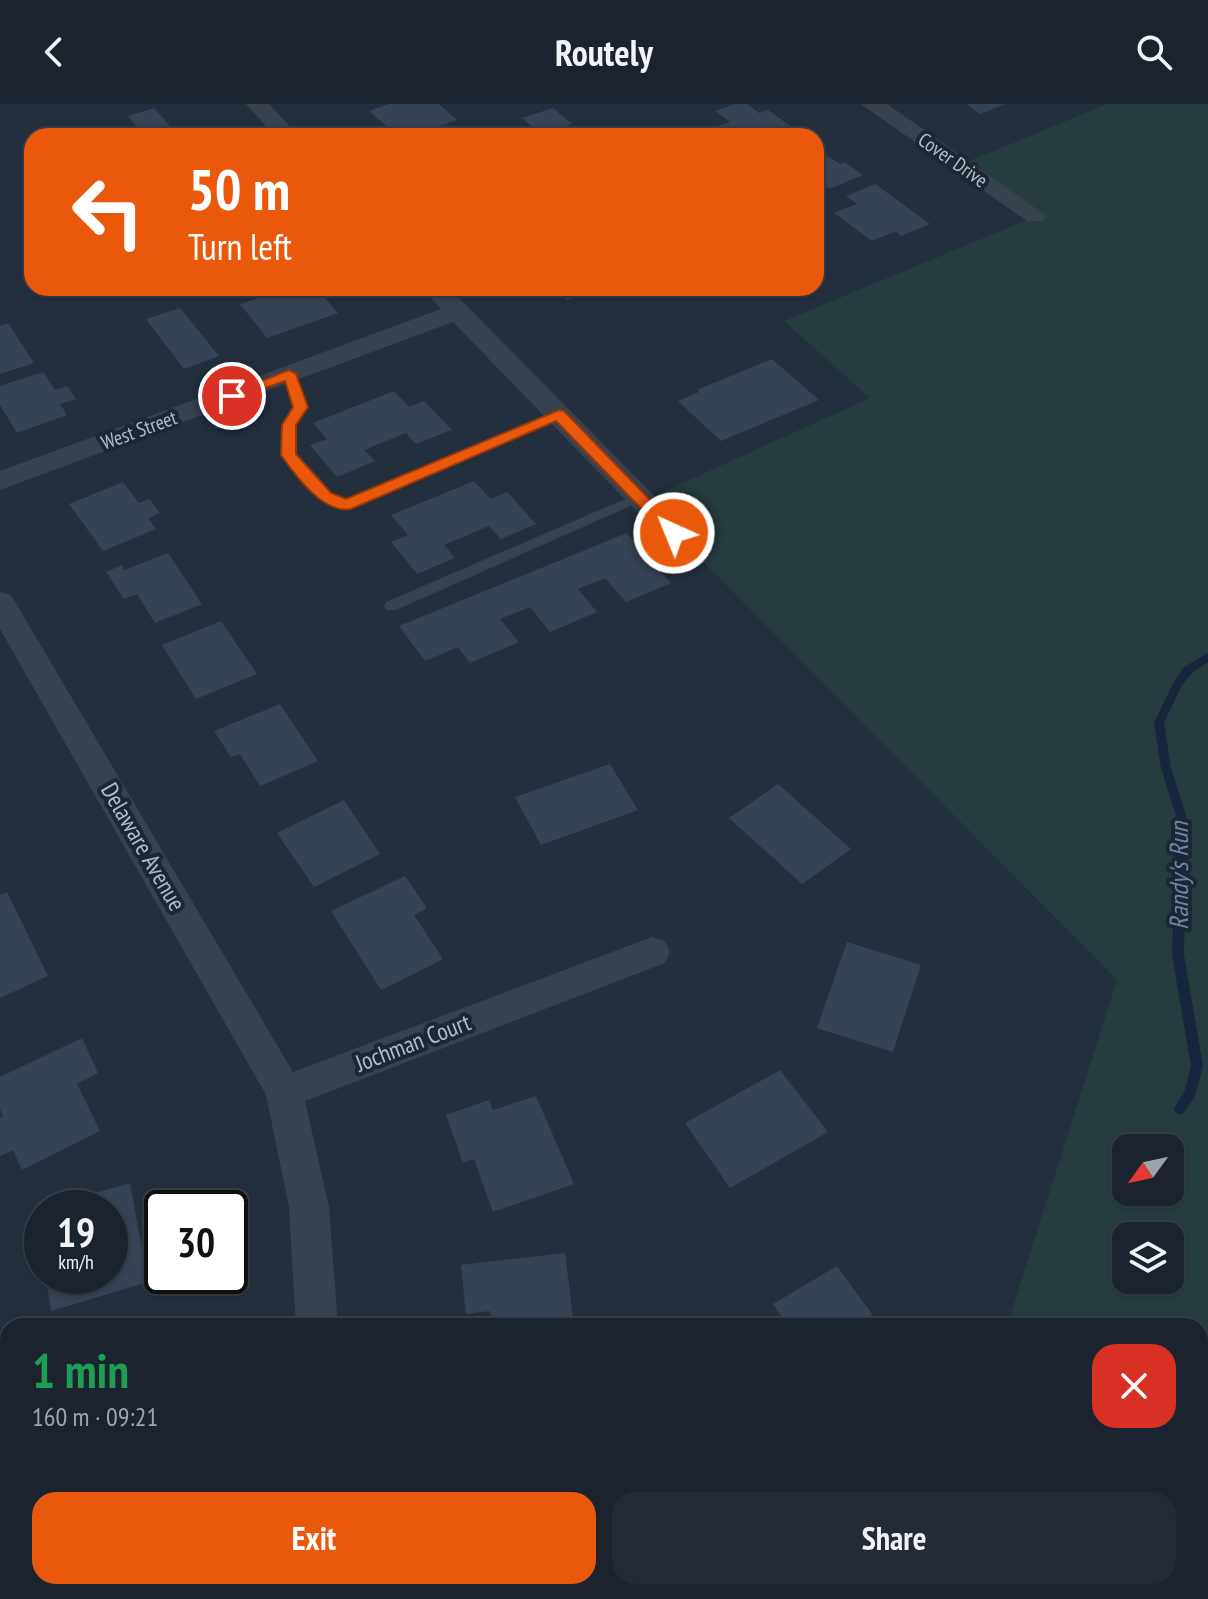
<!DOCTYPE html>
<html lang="en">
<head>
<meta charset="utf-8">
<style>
	:root { --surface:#1b232e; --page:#242b36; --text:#f1f3f6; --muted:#a0a4aa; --line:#39404a; --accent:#ea580c }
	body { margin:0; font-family:"PT Sans Narrow",sans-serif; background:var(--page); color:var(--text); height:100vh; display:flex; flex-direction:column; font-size:30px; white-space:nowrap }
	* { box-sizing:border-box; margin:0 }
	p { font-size:26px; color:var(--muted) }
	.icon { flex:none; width:44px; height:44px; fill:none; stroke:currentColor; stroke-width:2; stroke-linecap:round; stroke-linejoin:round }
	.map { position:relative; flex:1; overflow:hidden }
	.panel { position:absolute; left:0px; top:1214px; width:1208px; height:282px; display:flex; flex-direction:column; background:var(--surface); border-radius:24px 24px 0 0; box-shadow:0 2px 6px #0004,0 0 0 2px var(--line) }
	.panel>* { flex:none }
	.hud { position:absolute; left:24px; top:24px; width:800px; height:168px; border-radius:24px; box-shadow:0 2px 6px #0004,0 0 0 2px var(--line); background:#ea580c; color:#fff; overflow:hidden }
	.needle { width:52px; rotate:237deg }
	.controls { position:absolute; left:1112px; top:1030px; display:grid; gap:16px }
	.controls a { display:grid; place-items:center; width:72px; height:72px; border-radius:16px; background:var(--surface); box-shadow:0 2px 6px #0004,0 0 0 2px var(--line); font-size:40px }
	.speed { position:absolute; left:24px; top:1086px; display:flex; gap:16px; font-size:40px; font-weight:700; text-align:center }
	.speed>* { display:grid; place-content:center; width:104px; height:104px; border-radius:50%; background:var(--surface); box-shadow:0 2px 6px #0004,0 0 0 2px var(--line); line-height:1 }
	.speed small { font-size:20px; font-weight:400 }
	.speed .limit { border:4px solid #111; border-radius:12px; background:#fff; color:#111 }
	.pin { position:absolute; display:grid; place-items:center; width:68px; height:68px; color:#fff; margin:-34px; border:4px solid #fff; border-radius:50%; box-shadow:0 2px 8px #0007 }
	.me { position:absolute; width:88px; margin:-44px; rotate:316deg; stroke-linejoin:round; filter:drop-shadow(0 0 6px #0008) }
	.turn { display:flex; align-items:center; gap:28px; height:168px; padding:0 32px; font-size:36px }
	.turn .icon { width:104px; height:104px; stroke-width:2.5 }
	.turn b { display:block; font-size:56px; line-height:68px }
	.round { display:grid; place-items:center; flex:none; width:84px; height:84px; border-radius:24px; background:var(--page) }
	.overview { display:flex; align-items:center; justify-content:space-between; height:136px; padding:0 32px }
	h1 { font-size:48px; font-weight:800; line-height:60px; color:#1e9e55 }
	.primary-button { display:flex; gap:16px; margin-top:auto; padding:16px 32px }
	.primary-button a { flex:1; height:92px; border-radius:24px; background:var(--accent); color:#fff; font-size:32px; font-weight:800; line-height:92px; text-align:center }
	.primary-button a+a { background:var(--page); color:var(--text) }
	header { display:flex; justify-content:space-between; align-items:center; height:104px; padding:0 32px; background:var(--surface); font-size:36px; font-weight:800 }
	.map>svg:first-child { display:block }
</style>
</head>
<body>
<header><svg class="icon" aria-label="back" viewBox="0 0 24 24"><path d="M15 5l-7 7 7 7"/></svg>Routely<svg class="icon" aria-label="search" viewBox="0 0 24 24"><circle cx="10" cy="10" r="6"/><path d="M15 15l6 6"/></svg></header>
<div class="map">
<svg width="1208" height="1495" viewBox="0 0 1208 1495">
	<rect width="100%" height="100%" fill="#242f3e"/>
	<path fill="#263c3f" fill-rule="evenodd" d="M1107 0H1208V1495H920L922 1488H1200V1222H1007L1117 876 643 397 870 294 784 217 1034 113 960 61ZM1126 1044H1170V1088H1126ZM1126 1132H1170V1176H1126Z"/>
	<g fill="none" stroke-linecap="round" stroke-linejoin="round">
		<polygon fill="#17263c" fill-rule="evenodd" points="1208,549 1208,558 1192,569 1182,581 1164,619 1171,664 1187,715 1184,851 1203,962 1195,992 1184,1009 1180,1011 1176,1009 1174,1005 1185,986 1191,962 1172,851 1177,715 1161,664 1154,619 1173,579 1184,563"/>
	</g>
	<g fill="#364354">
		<polygon points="389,0 439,0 457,16 410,32 398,32 369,7"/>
		<polygon points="735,0 747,0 759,9 768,6 793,24 771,32 732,32 718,22 730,18 715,7"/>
		<polygon points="966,0 1005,0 980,10"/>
		<polygon points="154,4 177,30 138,32 143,30 128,12"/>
		<polygon points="553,4 572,20 541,30 522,14"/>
		<polygon points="819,46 840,60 844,58 863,71 829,85 816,75 816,47"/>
		<polygon points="875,80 930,120 901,132 896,127 872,137 834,109 857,100 846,92"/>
		<polygon points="287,184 316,184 338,209 267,234 240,200"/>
		<polygon points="554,184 620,184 595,194 588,188 567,196"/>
		<polygon points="180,204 219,252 184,265 146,215"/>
		<polygon points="8,219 34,259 0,270 0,222"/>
		<polygon points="772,255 819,296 721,337 678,297 699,288 697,286"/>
		<polygon points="43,268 55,286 67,282 76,295 60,300 67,311 17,329 0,301 0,282"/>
		<polygon points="394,287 409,303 424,297 452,326 416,340 406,329 364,346 375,357 337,373 310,341 327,335 313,319"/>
		<polygon points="474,377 491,395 507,388 536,420 501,435 489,422 444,441 455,454 417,470 391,438 408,431 391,411"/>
		<polygon points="123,378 139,399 149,395 160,409 148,414 156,425 103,447 69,400"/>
		<polygon points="627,429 671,479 626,498 605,474 578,485 597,508 550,528 530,503 500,515 519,538 470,559 458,543 425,557 399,522"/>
		<polygon points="168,449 202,500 155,519 137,490 124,495 106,468 122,461 124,466"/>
		<polygon points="221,517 257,570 196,595 162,541"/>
		<polygon points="280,600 318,657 260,682 240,650 231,653 214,627"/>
		<polygon points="610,660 638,706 541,741 515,693"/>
		<polygon points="778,680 851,745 802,780 729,714"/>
		<polygon points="344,696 380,750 314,783 277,729"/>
		<polygon points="405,772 427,804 414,811 443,855 381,886 331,807"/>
		<polygon points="7,788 48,872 0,894 0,791"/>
		<polygon points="847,838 921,861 893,948 817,924"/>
		<polygon points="82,934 98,969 77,980 100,1027 22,1066 13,1046 0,1052 0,1014 3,1012 0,1005 0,973"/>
		<polygon points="780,966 828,1028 730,1084 685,1019"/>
		<polygon points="536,992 574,1080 493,1108 474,1055 463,1059 446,1011 489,996 493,1006"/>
		<polygon points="130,1079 148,1178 51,1207 46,1172 110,1172 110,1104 47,1103"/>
		<polygon points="565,1149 574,1222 492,1222 490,1207 466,1210 461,1161"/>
		<polygon points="837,1162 874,1213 860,1222 788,1222 773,1200"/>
		<polygon points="8,1477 8,1488 73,1488 87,1495 0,1495"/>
	</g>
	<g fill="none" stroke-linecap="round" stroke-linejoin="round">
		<g fill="#38414e" fill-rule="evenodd">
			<polygon points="289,266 295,270 307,303 295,321 295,350 331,389 345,396 554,307 559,306 565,310 345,405 321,395 281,351 283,321 295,303 283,270"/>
			<polygon points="639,389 646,393 644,396 396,506 386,506 384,502 386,498"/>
		</g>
		<g fill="#38414e" fill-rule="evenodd">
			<polygon points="246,0 269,0 299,32 275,32"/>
			<polygon points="861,0 887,0 1047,112 1043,117 1027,117"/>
			<polygon points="422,184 449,184 700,438 705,445 700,452 690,455 680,452 453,218 0,386 0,367 441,205"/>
			<polygon points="0,488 11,491 293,968 652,833 665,837 670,848 665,859 305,997 329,1103 338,1222 296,1222 289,1103 266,991 0,525"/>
			<polygon points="249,1488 295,1488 292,1495 246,1495"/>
		</g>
	</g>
	<path fill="#ea580c" stroke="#983908" stroke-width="2" d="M289 266 296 270 308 303 296 321V350L331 389 346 395 559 306 564 307 682 429 674 434 669 433 556 317 351 405C323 410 295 371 281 351L282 321 293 303 285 277 232 296 224 292Z"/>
	<g text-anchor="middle" stroke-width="8" stroke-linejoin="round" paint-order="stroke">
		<g font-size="20" fill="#b4bcc9" stroke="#1d2633">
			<text transform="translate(953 56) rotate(35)" y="7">Cover Drive</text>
			<text transform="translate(139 326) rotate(-20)" y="7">West Street</text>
		</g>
		<g font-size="24" fill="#b4bcc9" stroke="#1d2633">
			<text transform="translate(143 743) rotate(60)" y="8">Delaware Avenue</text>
			<text transform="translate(413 939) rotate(-21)" y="8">Jochman Court</text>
		</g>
		<g font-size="26" font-style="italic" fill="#6d86a8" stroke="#1d2633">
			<text transform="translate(1179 772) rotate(-90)" y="9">Randy's Run</text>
		</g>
	</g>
</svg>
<div class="controls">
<a><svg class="needle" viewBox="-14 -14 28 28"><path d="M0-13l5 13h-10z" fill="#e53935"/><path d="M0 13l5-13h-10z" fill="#a0a4aa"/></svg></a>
<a><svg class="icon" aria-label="layers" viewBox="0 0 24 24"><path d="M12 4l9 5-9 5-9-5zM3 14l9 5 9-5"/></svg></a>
</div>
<div class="speed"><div>19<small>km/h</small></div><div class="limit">30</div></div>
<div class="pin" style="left:232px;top:292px;background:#d93025"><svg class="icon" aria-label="arrive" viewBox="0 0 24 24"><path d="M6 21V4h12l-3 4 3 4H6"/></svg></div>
<svg class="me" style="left:674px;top:429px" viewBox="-20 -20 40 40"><circle r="17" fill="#ea580c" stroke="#fff" stroke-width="3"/><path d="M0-11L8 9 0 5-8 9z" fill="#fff"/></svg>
<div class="hud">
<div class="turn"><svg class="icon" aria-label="left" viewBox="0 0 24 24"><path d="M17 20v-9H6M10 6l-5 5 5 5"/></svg><div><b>50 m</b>Turn left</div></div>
</div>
<section class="panel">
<div class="overview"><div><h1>1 min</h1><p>160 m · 09:21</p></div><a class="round" style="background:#d93025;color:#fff"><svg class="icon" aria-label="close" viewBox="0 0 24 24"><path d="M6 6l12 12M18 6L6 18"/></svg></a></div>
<div class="primary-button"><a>Exit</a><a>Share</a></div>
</section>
</div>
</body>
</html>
